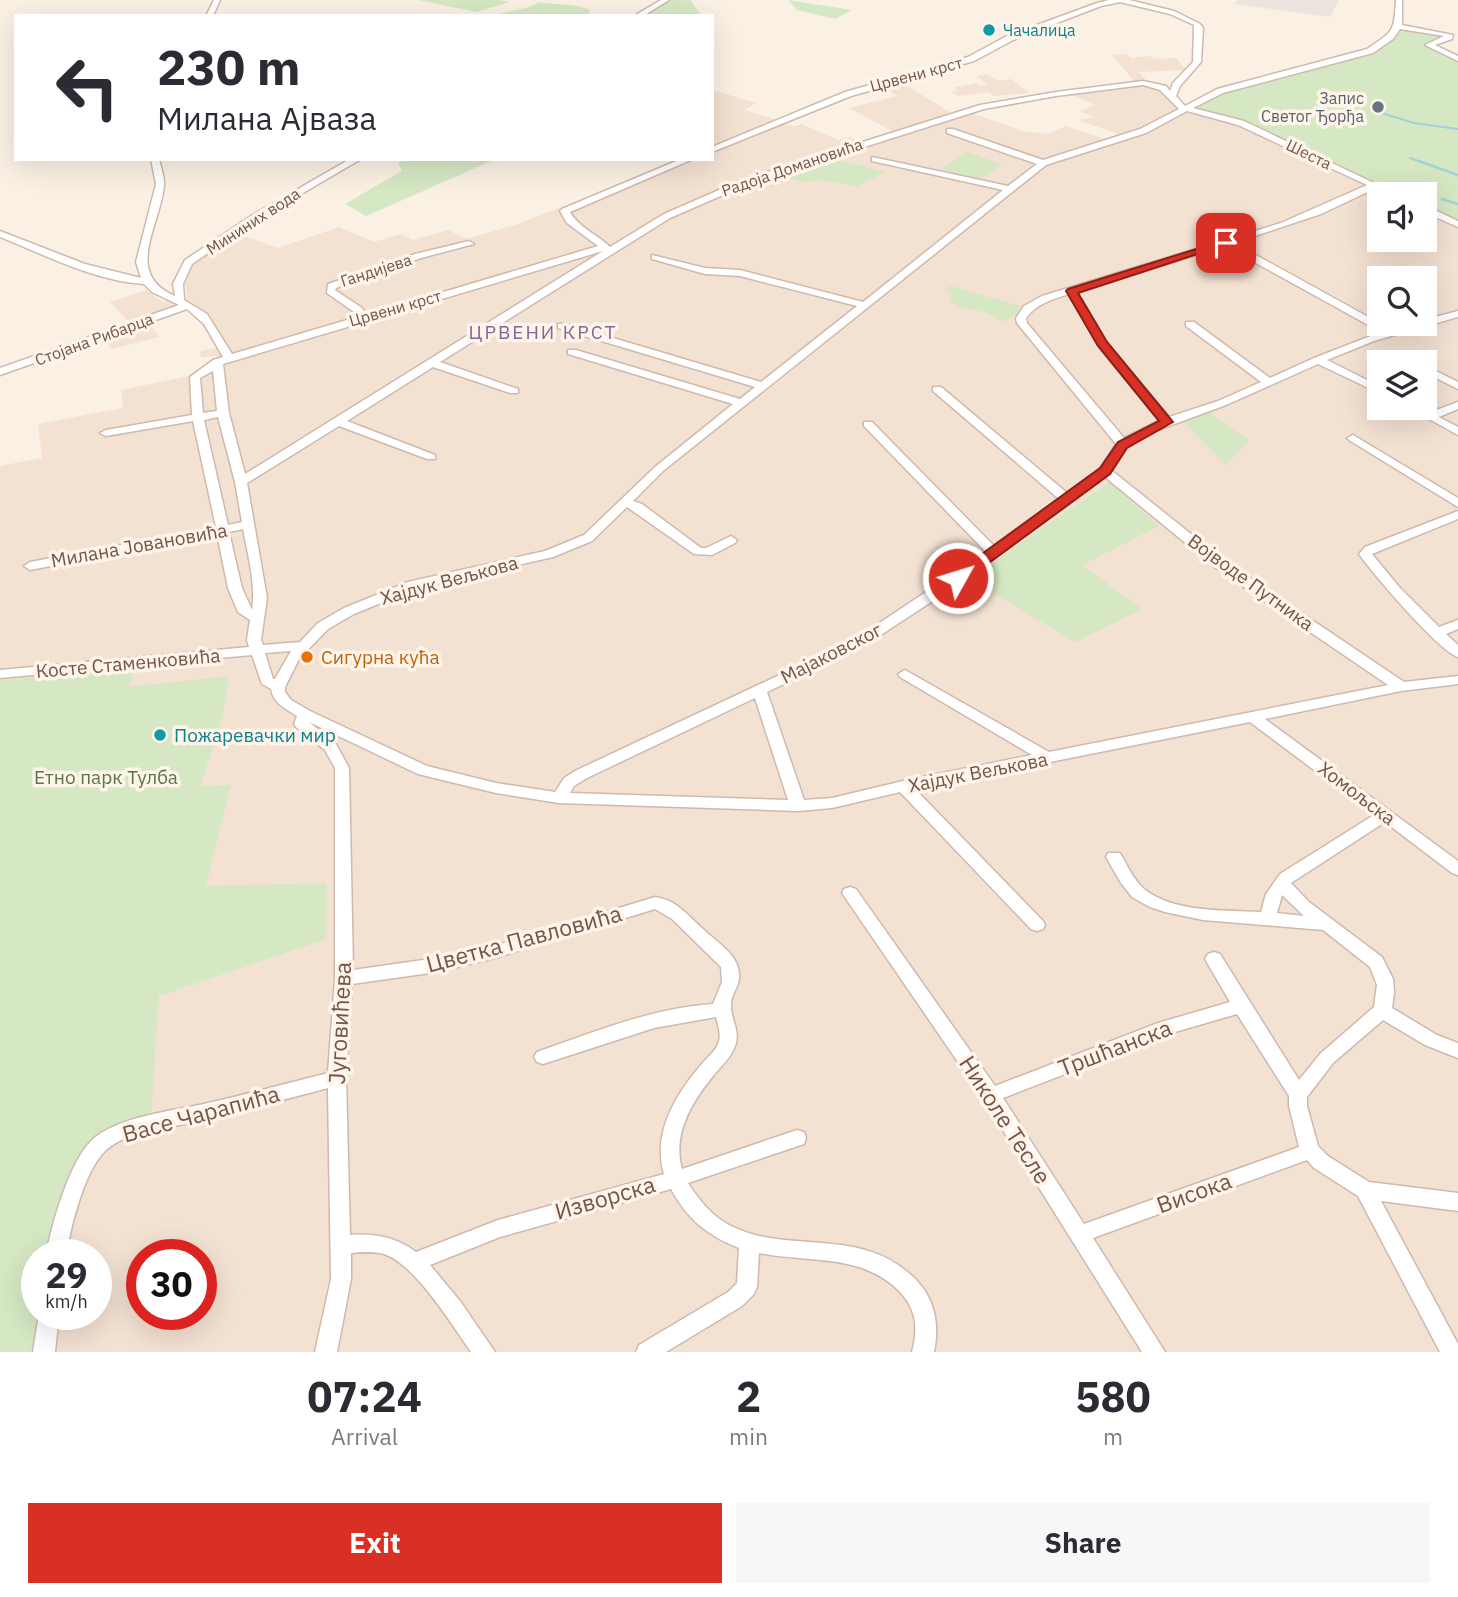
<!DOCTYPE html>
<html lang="en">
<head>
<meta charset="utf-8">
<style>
	:root { --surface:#fff; --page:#f7f7f7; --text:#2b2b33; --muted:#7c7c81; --accent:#d93025 }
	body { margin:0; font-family:"IBM Plex Sans",sans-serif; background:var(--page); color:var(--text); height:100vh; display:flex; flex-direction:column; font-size:26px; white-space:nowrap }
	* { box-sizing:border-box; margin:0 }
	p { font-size:23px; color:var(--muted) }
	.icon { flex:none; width:38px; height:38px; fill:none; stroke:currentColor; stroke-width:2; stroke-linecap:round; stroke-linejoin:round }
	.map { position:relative; height:1352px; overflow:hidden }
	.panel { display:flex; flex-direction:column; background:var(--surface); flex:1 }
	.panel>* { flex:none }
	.guide { position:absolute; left:14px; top:14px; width:700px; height:147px; border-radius:0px; box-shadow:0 7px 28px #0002; background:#fff; color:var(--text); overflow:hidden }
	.fabs { position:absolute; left:1367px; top:182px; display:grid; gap:14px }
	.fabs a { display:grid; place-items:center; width:70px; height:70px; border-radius:0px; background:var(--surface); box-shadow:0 7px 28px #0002; font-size:35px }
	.speed { position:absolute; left:21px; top:1239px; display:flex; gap:14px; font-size:35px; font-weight:700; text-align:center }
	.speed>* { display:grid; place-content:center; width:91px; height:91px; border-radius:50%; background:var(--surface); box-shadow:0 7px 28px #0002; line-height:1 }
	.speed small { font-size:18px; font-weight:400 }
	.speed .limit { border:10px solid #d22; background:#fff; color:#111 }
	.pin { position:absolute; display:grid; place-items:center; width:60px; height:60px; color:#fff; margin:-30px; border-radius:14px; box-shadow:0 4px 10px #0006 }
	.me { position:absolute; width:77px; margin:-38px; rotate:51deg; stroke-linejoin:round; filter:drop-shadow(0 0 5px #0008) }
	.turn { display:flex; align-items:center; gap:24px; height:147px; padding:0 28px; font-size:32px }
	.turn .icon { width:91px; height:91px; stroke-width:2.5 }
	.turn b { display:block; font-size:49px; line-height:60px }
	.eta { display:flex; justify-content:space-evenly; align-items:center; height:119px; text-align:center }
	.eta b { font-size:42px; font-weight:700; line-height:49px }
	.action { display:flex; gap:14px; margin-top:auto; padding:14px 28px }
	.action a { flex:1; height:80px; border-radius:0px; background:var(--accent); color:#fff; font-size:28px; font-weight:700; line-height:80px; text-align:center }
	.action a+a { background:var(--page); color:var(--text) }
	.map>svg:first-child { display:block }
</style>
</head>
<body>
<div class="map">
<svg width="1458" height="1352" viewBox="0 0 1458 1352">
	<rect width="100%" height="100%" fill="#fbf0e4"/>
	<g fill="#f3e1d2" fill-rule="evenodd">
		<path d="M1127 54 1131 58 1149 56 1156 59 1176 58 1186 70 1139 72 1149 84 1160 87 1178 104 1216 115 1393 194H1379V240H1424L1425 208 1458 224V1352H0V466L42 458 38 424 123 408 121 390 189 376 218 356 201 357 200 351 216 348 200 320 188 310 149 322 159 337 112 349 101 334 130 323 110 302 146 290 163 302 187 297 185 280 194 263 237 234 278 248 339 227 374 242 401 234 413 240 448 230 467 239 518 224 676 162 671 159H712L713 90 756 103 745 110 794 126 802 124 838 140 850 137 861 142 894 132 849 108 897 96 883 86 901 82 956 116 968 112 1023 131 1048 134 1066 126 1105 139 1118 134 1078 120 1094 117 1080 111 1095 105 1067 93 1135 82 1112 55ZM1379 278H1424V324H1379ZM1379 362H1424V408H1379ZM37 1255H96V1314H37ZM142 1255H201V1314H142Z"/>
		<polygon points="986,74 999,81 1011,79 1030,93 994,96 988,92 959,96 951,92 957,90 954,88 976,83 980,86 988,85 977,76"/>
	</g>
	<polygon fill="#ebe3de" points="1238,0 1339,0 1330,17 1235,4"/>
	<g fill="#d5e8c3">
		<polygon points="418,0 499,0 510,2 476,12"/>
		<polygon points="669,0 690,0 701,15 641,16"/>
		<polygon points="788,0 852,10 835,19 797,10"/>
		<path d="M539 2C555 5 575 3 590 10L589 16 497 15C511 9 526 11 539 2Z"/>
		<polygon points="1398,27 1449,35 1429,46 1458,59 1458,224 1425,208 1424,194 1393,194 1241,123 1188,109 1204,97 1370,51"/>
		<polygon points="966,151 1002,165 978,180 941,169"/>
		<polygon points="828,157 885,172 858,186 821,180 801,182 775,174"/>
		<polygon points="407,159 496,159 366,216 345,204 402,171 398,163"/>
		<polygon points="951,286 1021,306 1015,315 1003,322 987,313 957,306 950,301 952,294 944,290"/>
		<polygon points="1209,412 1249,440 1226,465 1182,420"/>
		<polygon points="1109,482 1159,526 1082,565 1142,609 1075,642 969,579"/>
		<polygon points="134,670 129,687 229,676 221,723 200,786 231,785 206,886 327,883 326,939 159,996 151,1117 84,1158 62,1255 37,1255 37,1314 51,1314 45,1352 0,1352 0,680"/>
	</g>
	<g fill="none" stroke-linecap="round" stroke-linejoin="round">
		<g stroke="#a0d2d6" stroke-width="2">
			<polyline points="1378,112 1414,123 1458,129"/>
			<polyline points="1410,158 1424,163"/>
		</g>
		<g stroke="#a0d2d6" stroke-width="2.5">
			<polyline points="1419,161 1458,175"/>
			<polyline points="1442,199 1458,204"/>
		</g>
		<defs>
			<g id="street">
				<polygon points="214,0 220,0 213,16 206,16"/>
				<polygon points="661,0 669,0 643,16 634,16"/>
				<path d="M1109 0H1129L1174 11 1200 24 1203 28 1201 62 1180 86 1176 96 1185 106 1217 89 1367 49C1394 31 1394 32 1396 0H1402V25L1453 35 1452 39 1435 45 1458 56V61L1425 45 1444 36 1400 29 1393 39 1373 53 1223 93 1193 108 1244 121 1397 194H1386L1374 189 1321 214 1234 243 1390 329 1411 324H1424V320L1458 311V317L1374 341 1327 360 1379 386V393L1318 364 1226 405 1150 433 1124 449 1111 470 1226 562 1404 682 1458 676V684L1401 691 1265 719 1458 861V875L1452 873 1385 822 1291 883 1309 902 1382 957 1393 979 1394 992 1392 1008 1437 1035 1458 1043V1058L1425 1045 1383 1020 1333 1063 1307 1097V1106L1318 1146 1328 1156 1369 1182 1458 1193V1211L1381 1201 1458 1344V1352H1440L1358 1196 1314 1168 1307 1160 1093 1238 1165 1352H1142L984 1100 842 893 844 889 850 887 856 889 995 1086 1158 1023 1230 1002 1205 959 1208 954 1214 952 1220 954 1299 1080 1321 1053 1374 1007 1377 985 1370 967 1323 930 1203 920 1165 912 1150 907 1132 897 1121 883 1106 857 1108 853H1120C1127 865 1133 879 1144 889 1174 913 1224 910 1261 912L1266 894 1280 874 1374 815 1250 722 915 789 1043 921 1045 925 1043 929 1037 931 1031 929 900 792 832 808 798 811 559 803 496 793 418 774 309 722 336 744 349 768 353 970 437 958 498 945 655 897C677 900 687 915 703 929 716 942 742 956 739 979 738 988 731 995 731 1004 730 1019 741 1030 735 1046 731 1058 721 1066 713 1076 692 1102 672 1134 682 1169L797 1130 804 1132 806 1138 804 1144 688 1183C698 1199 712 1216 729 1225 791 1257 863 1223 918 1282 936 1302 939 1327 934 1352H912C918 1329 917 1310 900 1292 863 1253 807 1263 759 1253L757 1287 754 1294 742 1306 666 1352H636L639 1345 728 1292 737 1283 739 1248C707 1235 688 1220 671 1189L500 1237 430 1265 460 1301 495 1352H471C452 1325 415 1264 384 1254 373 1251 361 1252 351 1253V1279L337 1352H315L331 1279 328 1088C286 1099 245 1110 203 1120 173 1128 130 1129 106 1150 84 1171 71 1226 66 1255H46C52 1224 69 1163 91 1141 116 1116 175 1111 208 1103 248 1094 288 1083 328 1073L335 978V768L325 750 296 727 294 724 297 716C286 709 273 703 271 689L262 684 252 655 0 678V670L249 647 247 640 250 620 238 612 228 588 217 534 30 570 24 566 30 562 216 527 193 421 106 436 100 433 106 430 192 415 190 377 213 360 223 357 204 324 187 309 0 375V368L179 305 152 292 144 284C95 281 45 255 0 237V231L85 264 141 278 136 262 156 184 151 159H159C161 168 165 178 164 186 160 226 123 274 175 296L173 284 185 260 251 216 350 159H361L257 220 192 264 183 284 184 300 207 314 232 354 357 317 354 312 327 293 328 284 415 254 469 241 474 244 421 258 336 288 335 290 362 308 366 315 598 246 567 223 560 211 562 209 681 159H693L570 212C578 227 598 235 610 247L664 214 742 180 980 105 1056 92 1143 81 1166 86 1170 91 1173 83 1193 62 1194 25 1170 14 1120 2 1101 6 1013 40 974 61 851 96 712 152V147L845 92 968 57 1007 36 1097 3ZM1143 85 1160 90 1179 109 1140 129 1043 160 953 129H947V133L1037 164 1008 186 872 157V161L1003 190 863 302 740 270 705 268 652 255V259L705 274 740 276 857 306 761 382 566 324H558V328L755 387 740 399 576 350H568V354L733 404 655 467 584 535 545 551 408 582 344 608 318 623 300 642 263 645 261 640 267 598 247 483 339 426 427 459H435V455L347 421 433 367 510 393H518V389L440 362 670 218 748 184 984 109 1056 96ZM1187 111 1238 125 1367 185 1281 223 1042 296 1024 306 1016 318 1017 323 1116 444 1100 469 1067 493 941 387H933V391L1059 499 994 546 872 422H864V426L986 552 854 640 577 770 564 778 555 792 496 783 427 766 310 711 291 700 285 692V687L299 659 328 629 354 614 417 588 553 557 592 541 627 507 694 554 712 555 735 543 737 540 731 536 706 548H701L642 504 633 501 663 471 1046 165 1146 133ZM1225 246 1381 332 1314 358 1270 378 1194 322H1186V326L1261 382 1218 401 1169 417 1106 342 1077 292ZM603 251 245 474 229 413 223 364ZM1069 294 1098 345 1160 420 1124 438 1027 323 1026 318C1036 304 1053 299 1069 294ZM213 371 217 411 203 413 200 378ZM218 417 235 482 242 522 228 525 204 420ZM1105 477 1216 568 1388 685 1049 752 905 670 898 674 900 677 1032 755 903 781 832 798 804 800 767 692 864 646 963 581ZM243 529C248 556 256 584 252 610L242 588 229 532ZM291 651 275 679H273L265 653ZM755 698 788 800 570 793 574 786 587 778ZM1282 895 1304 916 1277 913ZM655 909 672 919 721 967 722 982 713 1004C652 1008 594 1032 537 1052L534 1057 537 1062 543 1064 654 1028 716 1017C718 1026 722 1035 718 1044 715 1052 706 1058 701 1065 675 1095 652 1134 664 1174L498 1220 416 1252C396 1237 375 1233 350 1235L346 1078 352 984 437 972 498 957ZM1237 1014 1289 1096V1106L1299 1147 1084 1224 1003 1098 1168 1034Z"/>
				<polygon points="1424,205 1458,221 1458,227 1424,212"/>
				<polygon points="1434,370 1458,382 1458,389 1430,375 1430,371"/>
				<polygon points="1458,402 1458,409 1439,417 1458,427 1458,435 1409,408 1423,408 1431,412"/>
				<polygon points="1353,435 1458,498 1458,507 1349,440 1347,438"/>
				<path d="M1458 511V519L1372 554 1400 588 1439 627 1458 620V629L1446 634 1458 645V657C1439 651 1373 574 1359 554L1365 547Z"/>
				<polygon points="39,1314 59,1314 55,1352 33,1352"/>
			</g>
		</defs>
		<use href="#street" stroke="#ceb9ae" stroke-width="3"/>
		<use href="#street" fill="#fff" fill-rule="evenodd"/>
	</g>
	<polygon fill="#d93025" stroke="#8d1f18" stroke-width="2" points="1222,241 1231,243 1078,293 1107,342 1173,422 1127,448 1110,474 963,582 953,582 951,578 953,575 1100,468 1118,442 1159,421 1098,346 1066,291 1068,289"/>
	<g fill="#0f9aa8" stroke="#fef4ea" stroke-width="2.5">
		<circle cx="989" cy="30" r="7"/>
		<circle cx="160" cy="735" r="7"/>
	</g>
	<circle fill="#6b7280" stroke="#fef4ea" stroke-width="2.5" cx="1378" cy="107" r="7"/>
	<circle fill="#e8710a" stroke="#fef4ea" stroke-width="2.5" cx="307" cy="657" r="7"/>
	<g text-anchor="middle" stroke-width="7" stroke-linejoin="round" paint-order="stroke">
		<g font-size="16" fill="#0d838f" stroke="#fef4ea" text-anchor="start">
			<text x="1003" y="36">Чачалица</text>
		</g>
		<g font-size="16" fill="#73554a" stroke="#fef4ea">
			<text transform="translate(916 74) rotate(-15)" y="6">Црвени крст</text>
			<text transform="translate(1309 154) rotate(26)" y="6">Шеста</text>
			<text transform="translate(792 167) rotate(-19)" y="6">Радоја Домановића</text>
			<text transform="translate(253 221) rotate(-33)" y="6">Мининих вода</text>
			<text transform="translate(376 270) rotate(-18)" y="6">Гандијева</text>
			<text transform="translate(395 308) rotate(-16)" y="6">Црвени крст</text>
			<text transform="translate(94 339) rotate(-20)" y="6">Стојана Рибарца</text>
		</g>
		<g font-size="16" fill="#5b616d" stroke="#fef4ea" text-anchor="end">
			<text x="1364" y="104">Запис<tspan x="1364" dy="18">Светог Ђорђа</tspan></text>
		</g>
		<g font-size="19" letter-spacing="2" fill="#826696" stroke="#fef4ea">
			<text x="543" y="339">ЦРВЕНИ КРСТ</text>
		</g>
		<g font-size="19" fill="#73554a" stroke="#fef4ea">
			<text transform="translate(139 545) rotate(-10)" y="7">Милана Јовановића</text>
			<text transform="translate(449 580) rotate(-15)" y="7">Хајдук Вељкова</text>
			<text transform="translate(1251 582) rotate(36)" y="7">Војводе Путника</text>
			<text transform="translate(831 653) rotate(-27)" y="7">Мајаковског</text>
			<text transform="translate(128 663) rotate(-5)" y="7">Косте Стаменковића</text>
			<text transform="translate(978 772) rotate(-11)" y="7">Хајдук Вељкова</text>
			<text transform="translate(1357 793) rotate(37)" y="7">Хомољска</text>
		</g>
		<g font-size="19" fill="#c56008" stroke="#fef4ea" text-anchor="start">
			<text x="321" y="664">Сигурна кућа</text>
		</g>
		<g font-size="19" fill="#0d838f" stroke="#fef4ea" text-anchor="start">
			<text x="174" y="742">Пожаревачки мир</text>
		</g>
		<g font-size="19" fill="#577842" stroke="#fef4ea">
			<text x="106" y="784">Етно парк Тулба</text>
		</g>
		<g font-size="23" fill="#73554a" stroke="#fef4ea">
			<text transform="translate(524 939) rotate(-15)" y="8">Цветка Павловића</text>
			<text transform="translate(340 1023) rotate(-87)" y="8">Југовићева</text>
			<text transform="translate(1115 1048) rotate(-21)" y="8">Тршћанска</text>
			<text transform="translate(201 1114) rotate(-15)" y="8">Васе Чарапића</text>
			<text transform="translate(1005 1120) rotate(57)" y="8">Николе Тесле</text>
			<text transform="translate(1194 1193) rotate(-20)" y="8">Висока</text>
			<text transform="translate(605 1198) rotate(-16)" y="8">Изворска</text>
		</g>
	</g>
</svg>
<div class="fabs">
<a><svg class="icon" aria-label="sound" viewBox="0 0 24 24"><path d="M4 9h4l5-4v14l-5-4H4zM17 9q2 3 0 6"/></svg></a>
<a><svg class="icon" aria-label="search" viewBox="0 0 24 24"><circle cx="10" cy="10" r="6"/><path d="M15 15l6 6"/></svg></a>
<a><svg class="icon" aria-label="layers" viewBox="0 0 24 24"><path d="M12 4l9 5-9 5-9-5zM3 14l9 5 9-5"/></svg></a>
</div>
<div class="speed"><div>29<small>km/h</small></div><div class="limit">30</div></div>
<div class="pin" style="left:1226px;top:243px;background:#d93025"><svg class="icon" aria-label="arrive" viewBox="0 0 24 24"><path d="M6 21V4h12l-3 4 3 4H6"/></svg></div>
<svg class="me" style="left:958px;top:578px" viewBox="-20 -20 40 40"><circle r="17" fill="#d93025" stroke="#fff" stroke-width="3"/><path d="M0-11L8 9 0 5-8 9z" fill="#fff"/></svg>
<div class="guide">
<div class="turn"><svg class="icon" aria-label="left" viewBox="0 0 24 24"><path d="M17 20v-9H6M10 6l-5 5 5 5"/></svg><div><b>230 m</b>Милана Ајваза</div></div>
</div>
</div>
<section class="panel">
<div class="eta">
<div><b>07:24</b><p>Arrival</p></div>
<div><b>2</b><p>min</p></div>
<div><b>580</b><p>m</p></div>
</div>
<div class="action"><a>Exit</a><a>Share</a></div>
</section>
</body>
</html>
